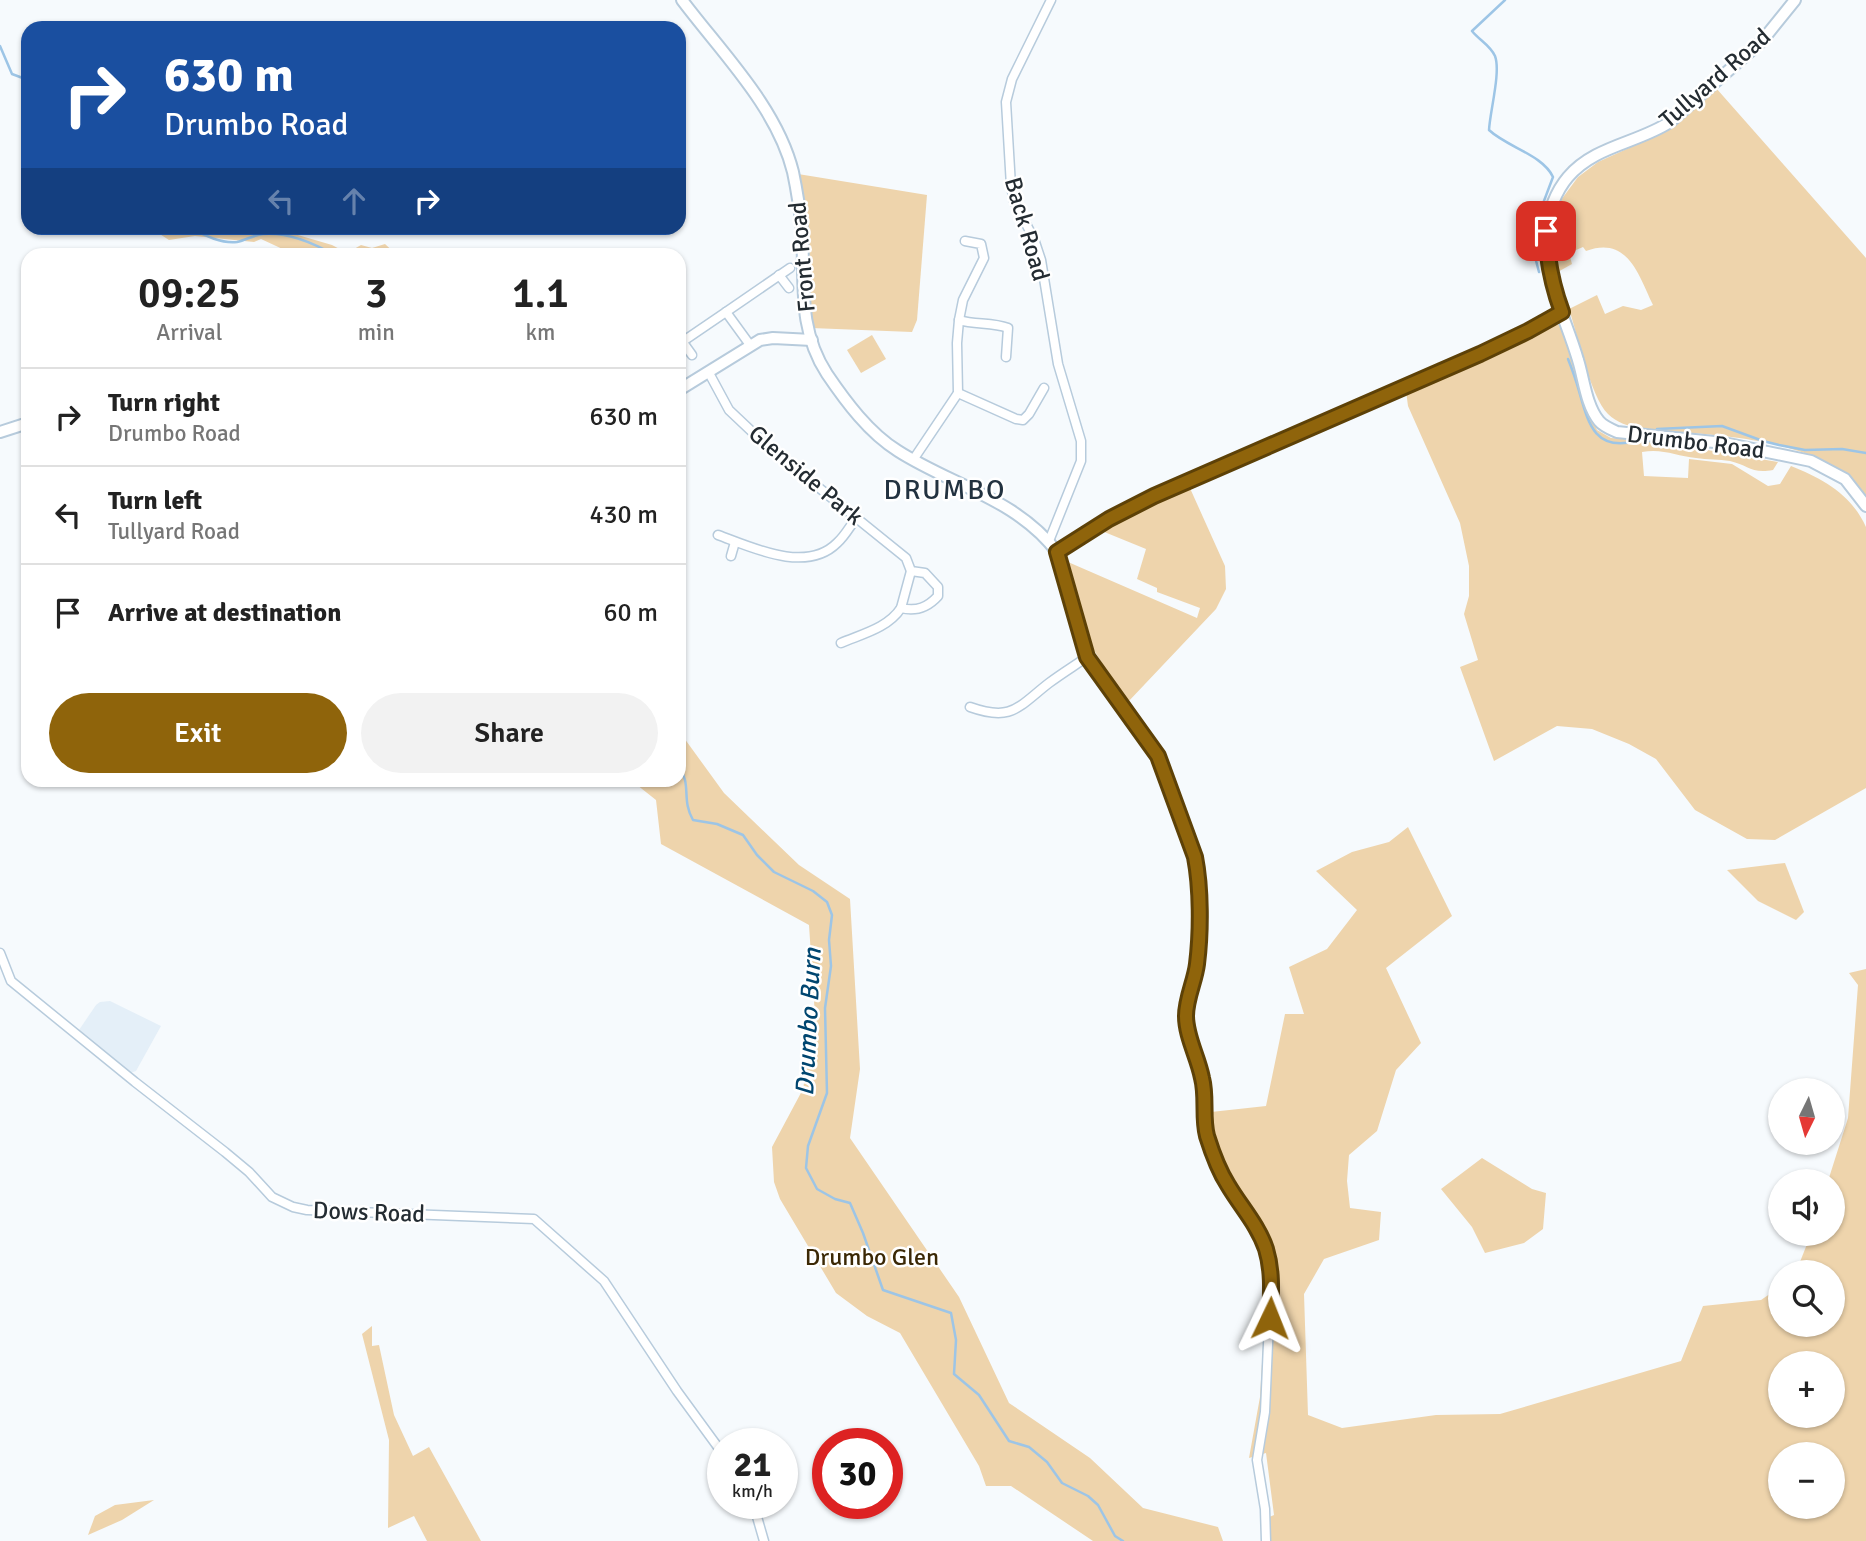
<!DOCTYPE html>
<html lang="en">
<head>
<meta charset="utf-8">
<style>
	:root { --surface:#fff; --page:#f2f2f2; --text:#222; --muted:#767676; --line:#e0e0e0; --accent:#8f640b }
	body { margin:0; font-family:Signika,sans-serif; background:var(--page); color:var(--text); height:100vh; display:flex; flex-direction:column; font-size:26px; white-space:nowrap }
	* { box-sizing:border-box; margin:0 }
	p { font-size:23px; color:var(--muted) }
	.icon { flex:none; width:38px; height:38px; fill:none; stroke:currentColor; stroke-width:2; stroke-linecap:round; stroke-linejoin:round }
	.map { position:relative; flex:1; overflow:hidden }
	.sheet { position:absolute; left:21px; top:248px; width:665px; height:539px; display:flex; flex-direction:column; background:var(--surface); border-radius:21px; box-shadow:0 2px 5px #0004 }
	.sheet>* { flex:none }
	.top-card { position:absolute; left:21px; top:21px; width:665px; height:214px; border-radius:21px; box-shadow:0 2px 5px #0004; background:#1a4fa0; color:#fff; overflow:hidden }
	.needle { width:46px; rotate:185deg }
	.fabs { position:absolute; left:1768px; top:1078px; display:grid; gap:14px }
	.fabs a { display:grid; place-items:center; width:77px; height:77px; border-radius:50%; background:var(--surface); box-shadow:0 2px 5px #0004; font-size:35px }
	.speed { position:absolute; left:707px; top:1428px; display:flex; gap:14px; font-size:35px; font-weight:700; text-align:center }
	.speed>* { display:grid; place-content:center; width:91px; height:91px; border-radius:50%; background:var(--surface); box-shadow:0 2px 5px #0004; line-height:1 }
	.speed small { font-size:18px; font-weight:400 }
	.speed .limit { border:10px solid #d22; background:#fff; color:#111 }
	.pin { position:absolute; display:grid; place-items:center; width:60px; height:60px; color:#fff; margin:-30px; border-radius:14px; box-shadow:0 4px 10px #0006 }
	.me { position:absolute; width:77px; margin:-38px; rotate:2deg; stroke-linejoin:round; filter:drop-shadow(0 0 5px #0008) }
	.turn { display:flex; align-items:center; gap:24px; height:147px; padding:0 28px; font-size:32px }
	.turn .icon { width:91px; height:91px; stroke-width:2.5 }
	.turn b { display:block; font-size:49px; line-height:60px }
	.lanes { display:flex; align-items:center; height:66px; padding:0 28px; background:#0003; justify-content:center; gap:35px; direction:ltr }
	.lanes .off { opacity:.35 }
	.eta { display:flex; justify-content:space-evenly; align-items:center; height:119px; text-align:center }
	.eta b { font-size:42px; font-weight:600; line-height:49px }
	.primary-button { display:flex; gap:14px; margin-top:auto; padding:14px 28px }
	.primary-button a { flex:1; height:80px; border-radius:42px; background:var(--accent); color:#fff; font-size:28px; font-weight:600; line-height:80px; text-align:center }
	.primary-button a+a { background:var(--page); color:var(--text) }
	ul { padding:0; list-style:none }
	li { display:flex; align-items:center; gap:21px; height:98px; padding:0 28px; border-top:2px solid var(--line) }
	li div { flex:1 }
	li b { display:block; font-size:26px }
	li em { font-style:normal }
	.map>svg:first-child { display:block }
</style>
</head>
<body>
<div class="map">
<svg width="1866" height="1541" viewBox="0 0 1866 1541">
	<rect width="100%" height="100%" fill="#f6fafd"/>
	<polygon fill="#e4eff8" points="110,1001 161,1026 136,1071 130,1073 77,1033 96,1005 100,1002"/>
	<g fill="#eed4ac" fill-rule="evenodd">
		<path d="M1716 88 1866 258V496C1834 444 1734 436 1679 432 1656 430 1625 431 1608 414 1590 396 1578 336 1569 309L1597 295 1605 314 1623 306 1641 310 1653 305C1639 276 1628 235 1586 251L1583 247 1569 253 1572 264 1556 273 1553 262 1554 228 1561 200 1578 177 1598 162 1662 133Z"/>
		<polygon points="798,174 927,195 917,320 912,332 811,328"/>
		<polygon points="154,228 201,228 239,235 246,228 281,228 291,233 332,245 347,253 361,245 372,248 385,244 397,255 331,255 306,249 289,252 261,239 254,242 195,236 169,240 155,231"/>
		<path d="M1553 323 1562 326 1589 412 1597 430 1611 438 1654 441 1778 462 1773 470C1751 474 1748 465 1730 461 1719 459 1707 460 1696 458 1677 456 1662 448 1642 452L1644 476 1688 478 1689 459 1732 464 1768 486 1780 484 1791 466C1823 479 1851 494 1866 527V788L1775 840 1747 839 1695 810 1656 759 1629 744 1592 729 1557 726 1494 761 1460 667 1478 660 1464 614 1469 596V566L1460 523 1408 406 1406 391 1525 340Z"/>
		<polygon points="872,335 886,359 861,373 847,350"/>
		<polygon points="1189,486 1225,566 1226,589 1216,609 1127,703 1087,639 1081,623 1068,562 1197,618 1200,608 1157,592 1157,588 1137,579 1146,549 1097,529 1137,506"/>
		<polygon points="679,731 724,793 799,865 850,899 860,1069 850,1138 959,1297 1009,1403 1090,1458 1143,1508 1218,1527 1223,1541 1093,1541 1011,1486 986,1486 979,1466 900,1333 867,1316 836,1293 780,1199 774,1182 772,1147 803,1089 815,1016 809,925 661,844 656,800 632,781 679,780"/>
		<path d="M1408 827 1452 916 1386 968 1421 1043 1396 1070 1377 1131 1349 1155 1347 1181 1350 1208 1381 1212 1379 1240 1324 1259 1304 1294 1308 1415 1342 1428 1436 1415 1500 1414 1681 1361 1703 1306 1761 1300 1780 1287V1325H1832V1272H1796L1811 1234H1832V1181H1828L1848 1118 1858 985 1849 973 1866 969V1541H1263L1262 1520 1274 1515 1266 1453 1249 1458 1260 1397 1267 1277 1264 1254 1270 1249 1255 1216 1231 1185 1215 1144 1211 1112 1266 1106 1285 1014H1304L1289 967 1327 949 1357 910 1316 871 1352 852 1389 842ZM1780 1363H1832V1416H1780ZM1780 1454H1832V1507H1780Z"/>
		<polygon points="1785,863 1804,912 1796,920 1758,901 1727,870"/>
		<polygon points="1482,1158 1532,1189 1546,1193 1543,1229 1524,1243 1485,1253 1472,1227 1441,1189"/>
		<polygon points="372,1326 372,1346 379,1345 394,1415 413,1456 429,1447 481,1541 427,1541 414,1516 388,1528 389,1440 362,1334"/>
		<polygon points="154,1500 122,1520 88,1535 95,1516 115,1505"/>
	</g>
	<g fill="none" stroke-linecap="round" stroke-linejoin="round">
		<g stroke="#9dc5e6" stroke-width="2.5">
			<path d="M1505 0 1472 31C1479 40 1490 45 1495 56 1501 72 1490 111 1489 130 1507 147 1543 155 1553 177L1530 238 1539 272"/>
			<polyline points="0,46 12,74 28,80"/>
			<polyline points="154,228 163,230 181,228"/>
			<path d="M190 228C204 235 221 244 237 242 246 240 254 235 263 234 289 232 314 243 336 256"/>
			<path d="M1568 359C1572 369 1576 380 1579 391 1588 422 1594 452 1636 441"/>
			<polyline points="1657,429 1722,426 1763,441 1779,445 1805,450 1842,449 1866,453"/>
			<path d="M679 767C692 785 681 799 693 820L717 824 743 835 757 855 774 872 813 891 827 902 832 915 829 940 831 966 825 1008 827 1093 808 1146 806 1168 817 1189 835 1199 850 1203 863 1233 883 1290 951 1313 956 1340 954 1374 979 1395 1009 1441 1029 1447 1047 1462 1062 1483 1088 1496 1098 1505 1115 1536 1123 1541"/>
		</g>
		<defs>
			<g id="minor">
				<polyline points="779,275 789,288"/>
				<polyline points="726,312 790,268"/>
				<path d="M959 320C975 325 992 322 1008 328L1006 357"/>
				<polyline points="682,341 692,355"/>
				<polyline points="679,344 726,312 750,345"/>
				<path d="M709 373 729 410 766 445 906 558 911 571 925 573 938 587V596C928 607 917 612 901 608 888 628 862 634 841 643"/>
				<polyline points="958,393 1016,419 1023,420 1029,414 1044,388"/>
				<polyline points="913,460 958,393 957,343 959,320 963,300 984,258 981,244 965,241"/>
				<path d="M718 535C751 547 806 574 837 543 845 536 850 526 857 517"/>
				<polyline points="1049,541 1081,461 1081,441 1058,364 1041,260 1034,239 1014,201 1011,186 1006,102 1012,79 1051,0"/>
				<polyline points="1057,552 1087,657 1158,756 1165,771 1195,857 1198,871 1199,941 1197,966 1187,1005 1188,1029 1202,1076 1205,1099 1204,1118 1207,1136 1228,1185 1250,1216 1260,1235 1267,1252 1271,1276 1265,1412 1257,1460 1265,1509 1266,1541"/>
				<polyline points="731,556 735,542"/>
				<polyline points="901,608 911,571"/>
				<path d="M970 707C1012 722 1018 707 1049 683 1061 674 1074 666 1087 657"/>
				<polyline points="0,953 11,981 135,1082 225,1152 249,1172 272,1197 293,1207 307,1210 534,1219 604,1281 677,1391 723,1454"/>
				<polyline points="753,1503 764,1541"/>
			</g>
			<g id="tertiary">
				<path d="M682 0C721 52 777 107 793 172 797 191 800 211 802 230 805 281 797 328 827 374 846 402 869 433 898 451 951 485 1017 499 1057 552L1109 519 1154 496 1480 354 1528 331 1562 312"/>
				<path d="M1795 0 1762 41 1670 122C1638 143 1594 146 1568 177 1556 191 1548 212 1546 231 1542 276 1566 318 1578 360 1584 379 1586 405 1599 421 1603 426 1610 429 1617 432L1724 443 1811 461 1845 479 1866 506"/>
				<polyline points="679,390 760,340 773,338 812,340"/>
				<polyline points="0,432 28,423"/>
			</g>
		</defs>
		<use href="#minor" stroke="#b7cbdc" stroke-width="11"/>
		<use href="#tertiary" stroke="#b7cbdc" stroke-width="14"/>
		<use href="#minor" stroke="#fff" stroke-width="8"/>
		<use href="#tertiary" stroke="#fff" stroke-width="10"/>
	</g>
	<g fill="none" stroke-linecap="round" stroke-linejoin="round">
		<defs>
			<path id="route" d="M1270 1318C1271 1295 1273 1272 1266 1249 1258 1225 1241 1207 1228 1185 1219 1171 1212 1152 1207 1136 1202 1117 1207 1097 1202 1078 1198 1057 1186 1037 1186 1016 1186 998 1195 981 1197 964 1201 932 1201 888 1195 857L1158 756 1087 657 1057 552 1109 519 1154 496 1480 354 1528 331 1562 312C1552 285 1547 260 1546 231"/>
		</defs>
		<use href="#route" stroke="#5d4107" stroke-width="18"/>
		<use href="#route" stroke="#8f640b" stroke-width="12"/>
	</g>
	<g text-anchor="middle" stroke-width="5" stroke-linejoin="round" paint-order="stroke">
		<g font-size="24" fill="#242c32" stroke="#fff">
			<text transform="translate(1715 78) rotate(-41)" y="8">Tullyard Road</text>
			<text transform="translate(1027 229) rotate(74)" y="8">Back Road</text>
			<text transform="translate(802 257) rotate(-95)" y="8">Front Road</text>
			<text transform="translate(1696 442) rotate(7)" y="8">Drumbo Road</text>
			<text transform="translate(806 475) rotate(40)" y="8">Glenside Park</text>
			<text transform="translate(369 1212) rotate(2)" y="8">Dows Road</text>
		</g>
		<g font-size="24" fill="#3b2805" stroke="#fff">
			<text x="872" y="1265">Drumbo Glen</text>
		</g>
		<g font-size="26" font-style="italic" fill="#004670" stroke="#fff">
			<text transform="translate(808 1022) rotate(-87)" y="9">Drumbo Burn</text>
		</g>
		<g font-size="28" letter-spacing="2" fill="#223240" stroke="#fff">
			<text x="945" y="499">DRUMBO</text>
		</g>
	</g>
</svg>
<div class="fabs">
<a><svg class="needle" viewBox="-14 -14 28 28"><path d="M0-13l5 13h-10z" fill="#e53935"/><path d="M0 13l5-13h-10z" fill="#767676"/></svg></a>
<a><svg class="icon" aria-label="sound" viewBox="0 0 24 24"><path d="M4 9h4l5-4v14l-5-4H4zM17 9q2 3 0 6"/></svg></a>
<a><svg class="icon" aria-label="search" viewBox="0 0 24 24"><circle cx="10" cy="10" r="6"/><path d="M15 15l6 6"/></svg></a>
<a>+</a>
<a>−</a>
</div>
<div class="speed"><div>21<small>km/h</small></div><div class="limit">30</div></div>
<div class="pin" style="left:1546px;top:231px;background:#d93025"><svg class="icon" aria-label="arrive" viewBox="0 0 24 24"><path d="M6 21V4h12l-3 4 3 4H6"/></svg></div>
<svg class="me" style="left:1270px;top:1318px" viewBox="-20 -20 40 40"><path d="M0-17L14 15 0 8-14 15z" fill="#8f640b" stroke="#fff" stroke-width="4"/></svg>
<div class="top-card">
<div class="turn"><svg class="icon" aria-label="right" viewBox="0 0 24 24"><path d="M7 20v-9h11M14 6l5 5-5 5"/></svg><div><b>630 m</b>Drumbo Road</div></div>
<div class="lanes"><svg class="icon off" aria-label="left" viewBox="0 0 24 24"><path d="M17 20v-9H6M10 6l-5 5 5 5"/></svg><svg class="icon off" aria-label="ahead" viewBox="0 0 24 24"><path d="M12 20V5M6 11l6-6 6 6"/></svg><svg class="icon" aria-label="right" viewBox="0 0 24 24"><path d="M7 20v-9h11M14 6l5 5-5 5"/></svg></div>
</div>
<section class="sheet">
<div class="eta">
<div><b>09:25</b><p>Arrival</p></div>
<div><b>3</b><p>min</p></div>
<div><b>1.1</b><p>km</p></div>
</div>
<ul>
<li><svg class="icon" aria-label="right" viewBox="0 0 24 24"><path d="M7 20v-9h11M14 6l5 5-5 5"/></svg><div><b>Turn right</b><p>Drumbo Road</p></div><em>630 m</em></li>
<li><svg class="icon" aria-label="left" viewBox="0 0 24 24"><path d="M17 20v-9H6M10 6l-5 5 5 5"/></svg><div><b>Turn left</b><p>Tullyard Road</p></div><em>430 m</em></li>
<li><svg class="icon" aria-label="arrive" viewBox="0 0 24 24"><path d="M6 21V4h12l-3 4 3 4H6"/></svg><div><b>Arrive at destination</b></div><em>60 m</em></li>
</ul>
<div class="primary-button"><a>Exit</a><a>Share</a></div>
</section>
</div>
</body>
</html>
